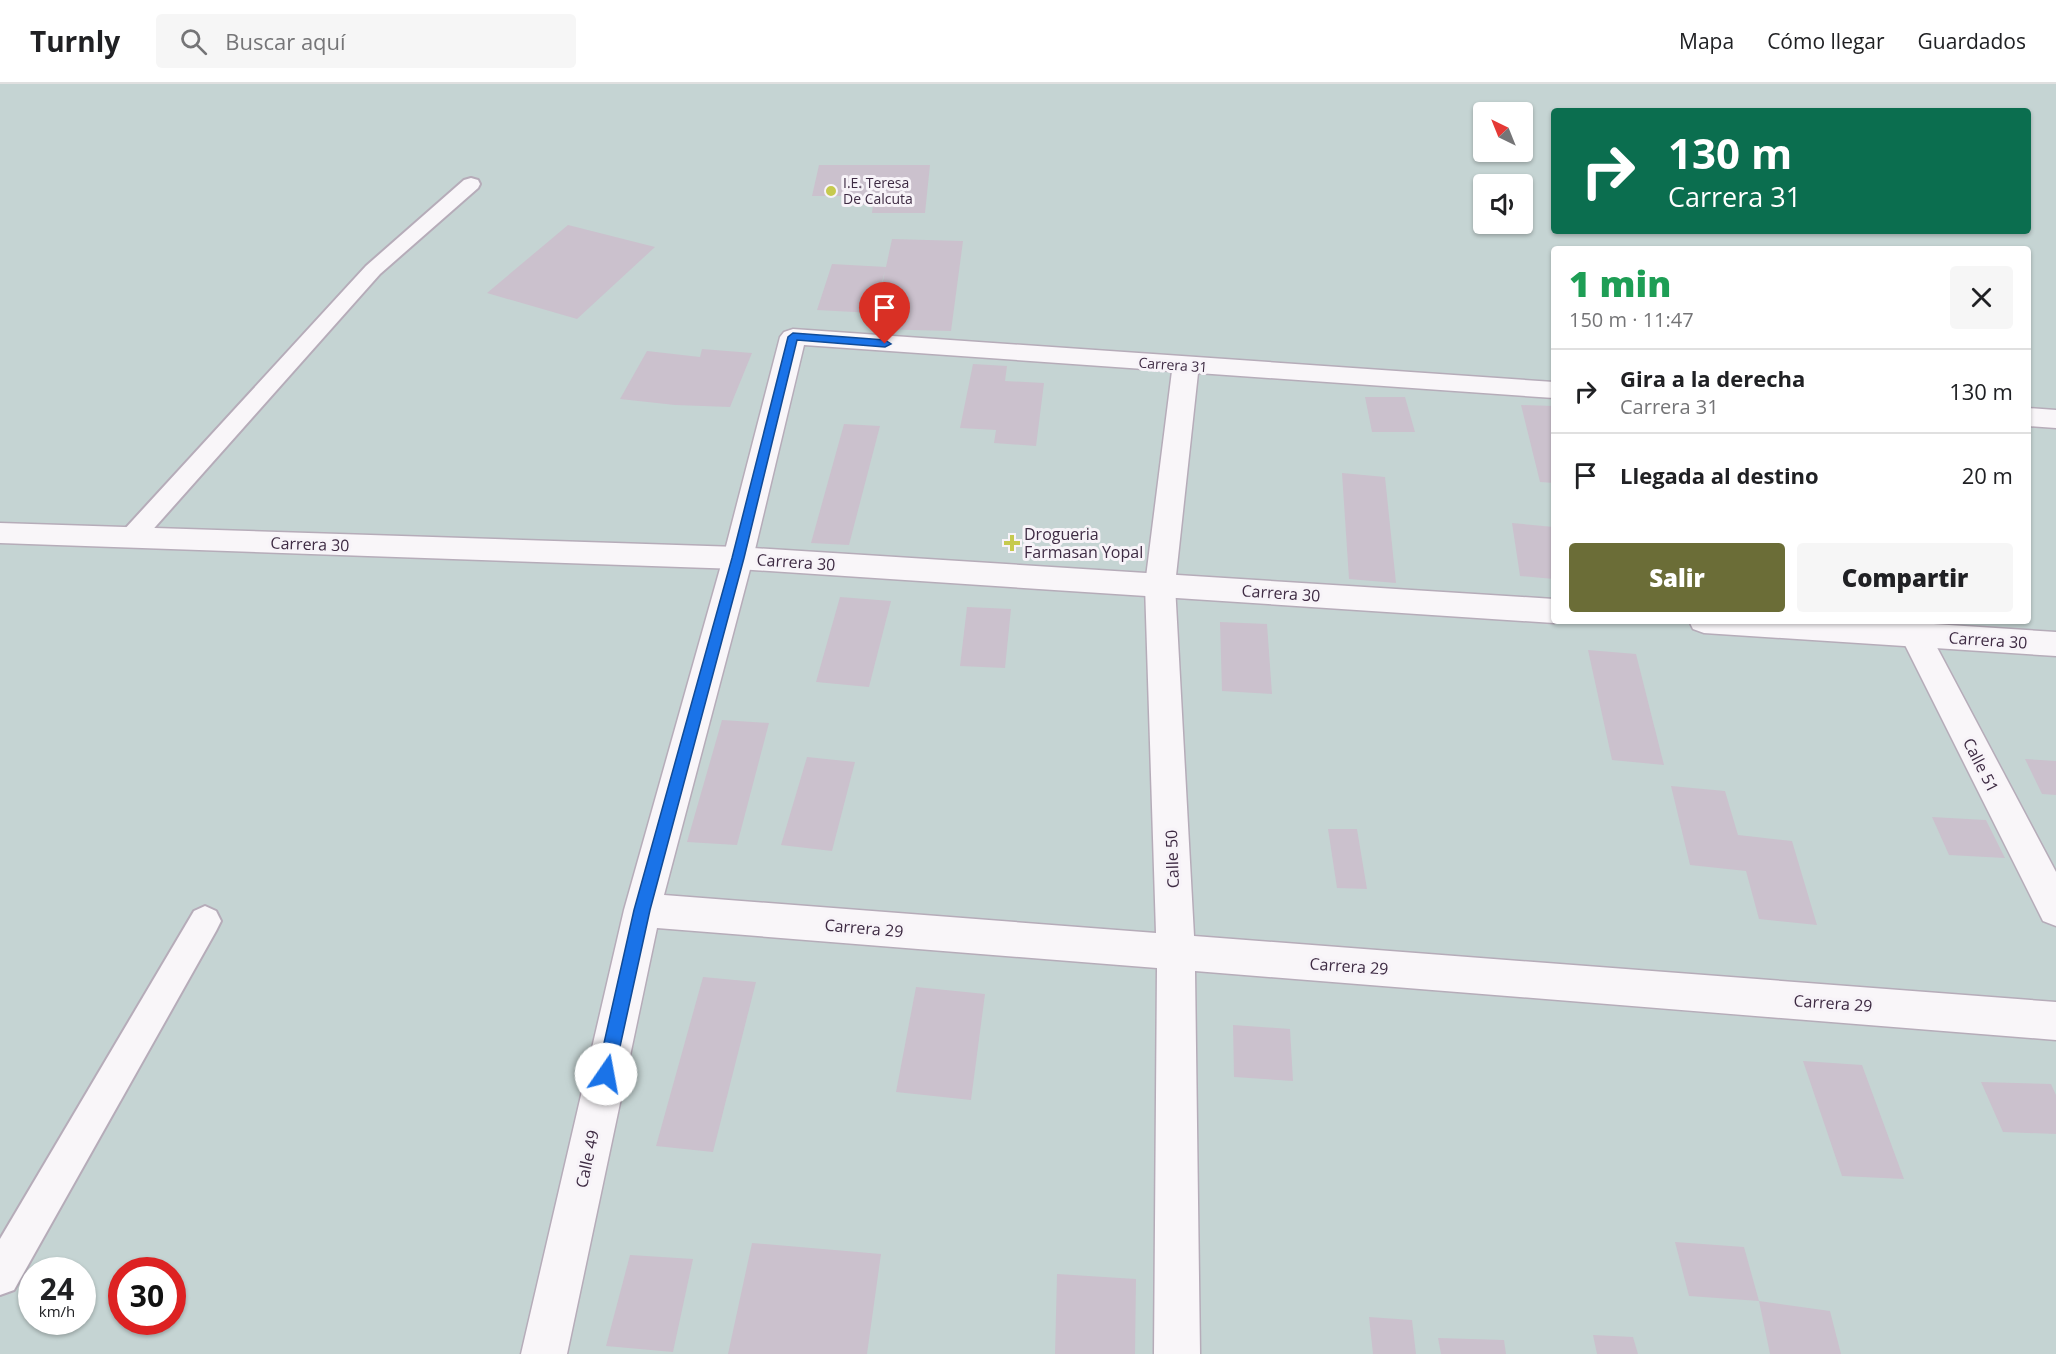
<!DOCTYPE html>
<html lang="es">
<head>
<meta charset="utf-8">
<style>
	:root { --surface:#fff; --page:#f6f6f6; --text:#202124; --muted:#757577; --line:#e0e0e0; --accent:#6b6d37 }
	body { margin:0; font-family:"Open Sans",sans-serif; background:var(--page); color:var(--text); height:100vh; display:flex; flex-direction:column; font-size:22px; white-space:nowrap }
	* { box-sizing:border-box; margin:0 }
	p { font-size:20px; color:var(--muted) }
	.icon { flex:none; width:33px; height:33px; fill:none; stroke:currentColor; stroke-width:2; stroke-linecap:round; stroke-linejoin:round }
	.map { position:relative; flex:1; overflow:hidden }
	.details { position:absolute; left:1551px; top:162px; width:480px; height:378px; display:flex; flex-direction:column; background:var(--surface); border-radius:6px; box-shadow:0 2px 4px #0004 }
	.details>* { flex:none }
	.banner { position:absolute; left:1551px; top:24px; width:480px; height:126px; border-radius:6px; box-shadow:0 2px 4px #0004; background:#0b6e4f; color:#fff; overflow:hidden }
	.needle { width:39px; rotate:317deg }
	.fabs { position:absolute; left:1473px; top:18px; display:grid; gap:12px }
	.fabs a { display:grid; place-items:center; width:60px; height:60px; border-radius:6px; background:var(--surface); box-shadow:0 2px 4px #0004; font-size:30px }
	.speed { position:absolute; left:18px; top:1173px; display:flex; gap:12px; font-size:30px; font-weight:700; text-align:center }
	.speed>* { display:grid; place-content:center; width:78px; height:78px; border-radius:50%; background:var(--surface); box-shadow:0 2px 4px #0004; line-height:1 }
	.speed small { font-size:15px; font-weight:400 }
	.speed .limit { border:9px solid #d22; background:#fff; color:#111 }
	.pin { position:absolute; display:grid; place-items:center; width:51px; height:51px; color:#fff; margin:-62px -26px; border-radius:50% 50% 50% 0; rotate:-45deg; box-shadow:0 0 6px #0007 }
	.pin .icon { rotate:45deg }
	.me { position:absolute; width:66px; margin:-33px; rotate:12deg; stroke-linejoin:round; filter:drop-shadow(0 0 4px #0008) }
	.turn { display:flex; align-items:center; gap:21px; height:126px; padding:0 18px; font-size:27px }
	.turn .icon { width:78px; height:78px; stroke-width:2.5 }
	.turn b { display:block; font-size:42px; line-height:51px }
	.round { display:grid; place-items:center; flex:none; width:63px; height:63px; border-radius:6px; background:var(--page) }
	.overview { display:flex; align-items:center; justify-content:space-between; height:102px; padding:0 18px }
	h1 { font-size:36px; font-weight:800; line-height:45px; color:#1e9e55 }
	.action { display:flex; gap:12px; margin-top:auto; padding:12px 18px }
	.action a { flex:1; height:69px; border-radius:6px; background:var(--accent); color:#fff; font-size:24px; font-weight:800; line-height:69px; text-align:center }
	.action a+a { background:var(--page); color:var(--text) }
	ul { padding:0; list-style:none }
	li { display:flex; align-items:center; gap:18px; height:84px; padding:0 18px; border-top:2px solid var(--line) }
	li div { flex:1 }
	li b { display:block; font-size:22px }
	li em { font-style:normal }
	header { display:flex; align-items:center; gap:36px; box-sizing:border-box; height:84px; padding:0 30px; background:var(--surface); border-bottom:2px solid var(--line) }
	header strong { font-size:28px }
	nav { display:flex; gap:33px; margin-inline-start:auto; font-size:21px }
	.search { width:420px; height:54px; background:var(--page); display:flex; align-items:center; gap:15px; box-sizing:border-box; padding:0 21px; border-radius:6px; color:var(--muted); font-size:22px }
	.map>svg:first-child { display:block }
</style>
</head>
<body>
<header>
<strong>Turnly</strong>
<div class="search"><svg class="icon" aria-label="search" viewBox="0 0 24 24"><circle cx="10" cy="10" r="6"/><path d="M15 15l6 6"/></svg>Buscar aquí</div>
<nav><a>Mapa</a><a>Cómo llegar</a><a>Guardados</a></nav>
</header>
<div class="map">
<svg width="2056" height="1270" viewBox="0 0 2056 1270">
	<rect width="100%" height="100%" fill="#e9e3eb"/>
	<path fill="#c5d4d3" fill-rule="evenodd" d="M0 0H2056V1270H0ZM1554 27H2028V147H1554ZM1484 28H1522V68H1484ZM1484 100H1522V140H1484ZM1554 165H2028V537H1554ZM32 1186H82V1238H32ZM122 1186H172V1238H122Z"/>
	<g fill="#cbc1cd">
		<polygon points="819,81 930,81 925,129 872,129 873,121 841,121 843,112 812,112"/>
		<polygon points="568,141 655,163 577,235 487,209"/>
		<polygon points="892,155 963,157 951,247 873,245 885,187 873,229 817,226 832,180 886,183"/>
		<polygon points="702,265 752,269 730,323 675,321 620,315 647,267 700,273"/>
		<polygon points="973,280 1007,282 1005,297 1044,299 1036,362 994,359 996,346 960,344"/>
		<polygon points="1365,313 1405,313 1415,348 1372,348"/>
		<polygon points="1521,321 1554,322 1554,399 1540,398"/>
		<polygon points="844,340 880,342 849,461 811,459"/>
		<polygon points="1342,389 1385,393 1396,499 1349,495"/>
		<polygon points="1512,439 1554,443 1554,495 1520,492"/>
		<polygon points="840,513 891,517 869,603 816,598"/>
		<polygon points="967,523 1011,525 1005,584 960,582"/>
		<polygon points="1220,538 1267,540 1272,610 1222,607"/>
		<polygon points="1588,566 1636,570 1664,681 1612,676"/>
		<polygon points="722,636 769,639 737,761 687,758"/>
		<polygon points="807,673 855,678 832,767 781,761"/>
		<polygon points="2025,675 2056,677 2056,711 2042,710"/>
		<polygon points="1671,702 1725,707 1738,751 1792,757 1817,841 1759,835 1746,787 1690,781"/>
		<polygon points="1932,733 1986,736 2005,774 1949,771"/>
		<polygon points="1328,745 1357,745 1367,805 1337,804"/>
		<polygon points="703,893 756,898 713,1068 656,1062"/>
		<polygon points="916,903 985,910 971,1016 896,1008"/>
		<polygon points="1233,941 1290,945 1293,997 1234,993"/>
		<polygon points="1803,977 1862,981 1904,1095 1842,1092"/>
		<polygon points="1981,998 2051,1000 2056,1011 2056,1050 2003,1048"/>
		<polygon points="1675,1158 1744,1163 1759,1217 1689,1212"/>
		<polygon points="752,1159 881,1170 867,1270 728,1270"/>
		<polygon points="630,1171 693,1175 673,1268 606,1262"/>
		<polygon points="1057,1190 1136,1195 1135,1270 1055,1270"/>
		<polygon points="1759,1217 1830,1227 1841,1270 1770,1270"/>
		<polygon points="1369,1233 1412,1236 1416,1270 1373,1270"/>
		<polygon points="1593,1251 1633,1253 1638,1270 1597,1270"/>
		<polygon points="1438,1254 1504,1256 1506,1270 1441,1270"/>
	</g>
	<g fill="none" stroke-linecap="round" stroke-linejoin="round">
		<defs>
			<g id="service">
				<polygon points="471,94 478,96 480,100 478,104 380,190 140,460 131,463 122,460 118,454 122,448 366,182 464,96"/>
				<polygon points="205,822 216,827 221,837 216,847 14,1206 0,1211 0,1155 194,827"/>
			</g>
			<g id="minor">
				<path d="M793 245 1554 298V314L1198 289 1175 501 1194 852 2056 918V956L1195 887 1200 1270H1154L1157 884 657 844 567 1270H521L624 826 723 474 780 253 784 248ZM804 261 1172 287 1145 501 1156 849 664 811 753 474Z"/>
				<polygon points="2028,324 2056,326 2056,344 2028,342"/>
				<polygon points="1893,537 1923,537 2056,788 2056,842 2043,837"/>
			</g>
			<g id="tertiary">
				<polygon points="0,439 738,463 1554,515 1554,537 1559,537 1554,539 738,485 0,459"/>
				<polygon points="1689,537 1887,537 2056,548 2056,572 1704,549 1693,545"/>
			</g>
		</defs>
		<use href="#service" stroke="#b6acb9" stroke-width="4"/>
		<use href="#minor" stroke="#b6acb9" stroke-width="3"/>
		<use href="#tertiary" stroke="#b6acb9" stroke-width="3"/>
		<use href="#service" fill="#f9f6f9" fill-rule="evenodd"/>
		<use href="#minor" fill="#f9f6f9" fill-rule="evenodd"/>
		<use href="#tertiary" fill="#f9f6f9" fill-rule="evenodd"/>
	</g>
	<polygon fill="#1a73e8" stroke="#114b97" stroke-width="1.5" points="793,249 885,256 891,260 885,263 797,256 744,474 650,826 614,990 612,995 606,998 600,995 597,990 634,826 732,474 788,253"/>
	<g fill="#c6ca4e" stroke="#f7f3f8" stroke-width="2">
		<circle cx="831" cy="107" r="6"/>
		<path d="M1009 450h6v6h6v6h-6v6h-6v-6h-6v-6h6z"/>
	</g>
	<g text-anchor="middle" stroke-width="6" stroke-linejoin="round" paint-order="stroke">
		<g font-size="14" fill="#3e2b43" stroke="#f7f3f8" text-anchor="start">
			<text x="843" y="104">I.E. Teresa<tspan x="843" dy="16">De Calcuta</tspan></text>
		</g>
		<g font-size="14" fill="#3e2b43" stroke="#f7f3f8">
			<text transform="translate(1173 281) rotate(4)" y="5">Carrera 31</text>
		</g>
		<g font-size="16" fill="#3e2b43" stroke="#f7f3f8" text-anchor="start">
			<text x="1024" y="456">Drogueria<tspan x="1024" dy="18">Farmasan Yopal</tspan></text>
		</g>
		<g font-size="16" fill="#3e2b43" stroke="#f7f3f8">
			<text transform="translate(310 460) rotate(2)" y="6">Carrera 30</text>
			<text transform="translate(796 478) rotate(4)" y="6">Carrera 30</text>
			<text transform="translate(1281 509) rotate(4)" y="6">Carrera 30</text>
			<text transform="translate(1988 556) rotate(4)" y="6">Carrera 30</text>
			<text transform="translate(1981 681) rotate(63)" y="6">Calle 51</text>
			<text transform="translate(1172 775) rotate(-92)" y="6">Calle 50</text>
			<text transform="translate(864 844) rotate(5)" y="6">Carrera 29</text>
			<text transform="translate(1349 882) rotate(4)" y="6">Carrera 29</text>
			<text transform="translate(1833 919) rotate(4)" y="6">Carrera 29</text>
			<text transform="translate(587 1075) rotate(-78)" y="6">Calle 49</text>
		</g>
	</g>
</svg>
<div class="fabs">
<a><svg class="needle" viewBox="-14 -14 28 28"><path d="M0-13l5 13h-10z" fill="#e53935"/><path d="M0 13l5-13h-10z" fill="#757577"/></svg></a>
<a><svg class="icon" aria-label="sound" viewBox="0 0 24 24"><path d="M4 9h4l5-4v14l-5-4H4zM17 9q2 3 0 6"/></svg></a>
</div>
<div class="speed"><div>24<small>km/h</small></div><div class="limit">30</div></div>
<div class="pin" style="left:885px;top:260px;background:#d93025"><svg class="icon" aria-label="arrive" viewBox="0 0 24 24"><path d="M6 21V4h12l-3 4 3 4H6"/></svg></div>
<svg class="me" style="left:606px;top:990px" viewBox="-20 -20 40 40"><circle r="19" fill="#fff"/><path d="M0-13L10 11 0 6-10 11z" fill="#1a73e8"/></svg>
<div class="banner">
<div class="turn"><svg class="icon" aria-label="right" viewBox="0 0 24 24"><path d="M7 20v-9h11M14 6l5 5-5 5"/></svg><div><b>130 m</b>Carrera 31</div></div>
</div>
<section class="details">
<div class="overview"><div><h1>1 min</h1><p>150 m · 11:47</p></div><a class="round"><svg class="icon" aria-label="close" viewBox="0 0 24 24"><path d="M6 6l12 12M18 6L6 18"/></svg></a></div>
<ul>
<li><svg class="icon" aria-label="right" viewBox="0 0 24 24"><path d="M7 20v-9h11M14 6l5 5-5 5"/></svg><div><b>Gira a la derecha</b><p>Carrera 31</p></div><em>130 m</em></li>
<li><svg class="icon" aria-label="arrive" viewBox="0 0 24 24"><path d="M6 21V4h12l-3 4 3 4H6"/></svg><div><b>Llegada al destino</b></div><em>20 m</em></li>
</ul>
<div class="action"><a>Salir</a><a>Compartir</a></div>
</section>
</div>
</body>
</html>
